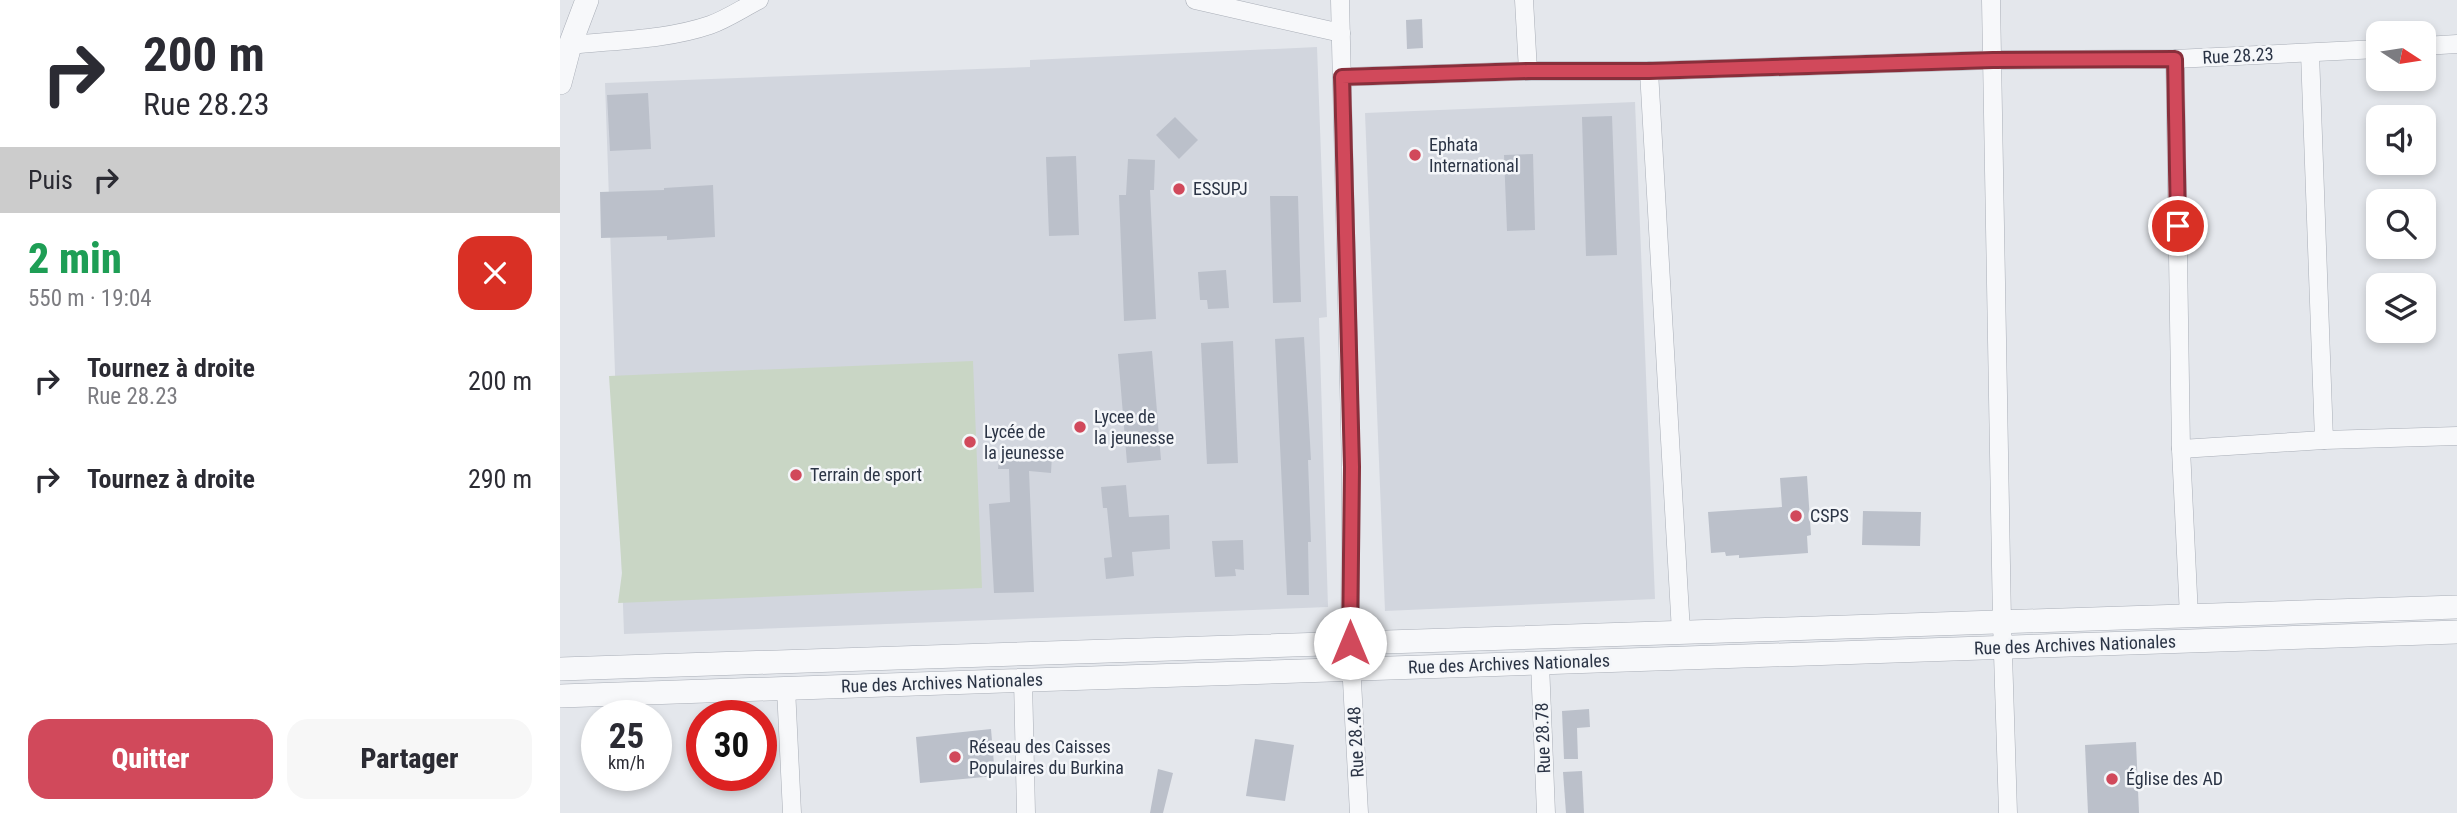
<!DOCTYPE html>
<html lang="fr">
<head>
<meta charset="utf-8">
<style>
	:root { --surface:#fff; --page:#f7f7f7; --text:#2b2b33; --muted:#7c7c81; --accent:#d1495b }
	body { margin:0; font-family:"Roboto Condensed",sans-serif; background:var(--page); color:var(--text); height:100vh; display:flex; flex-direction:column; font-size:26px; white-space:nowrap }
	* { box-sizing:border-box; margin:0 }
	p { font-size:23px; color:var(--muted) }
	.icon { flex:none; width:38px; height:38px; fill:none; stroke:currentColor; stroke-width:2; stroke-linecap:round; stroke-linejoin:round }
	.map { position:relative; flex:1; overflow:hidden }
	.sheet { display:flex; flex-direction:column; background:var(--surface); width:560px }
	.sheet>* { flex:none }
	.top-card { background:#fff; color:var(--text); overflow:hidden }
	.needle { width:46px; rotate:102deg }
	.fabs { position:absolute; left:1806px; top:21px; display:grid; gap:14px }
	.fabs a { display:grid; place-items:center; width:70px; height:70px; border-radius:14px; background:var(--surface); box-shadow:0 4px 10px #0003; font-size:35px }
	.speed { position:absolute; left:21px; top:700px; display:flex; gap:14px; font-size:35px; font-weight:700; text-align:center }
	.speed>* { display:grid; place-content:center; width:91px; height:91px; border-radius:50%; background:var(--surface); box-shadow:0 4px 10px #0003; line-height:1 }
	.speed small { font-size:18px; font-weight:400 }
	.speed .limit { border:10px solid #d22; background:#fff; color:#111 }
	.pin { position:absolute; display:grid; place-items:center; width:60px; height:60px; color:#fff; margin:-30px; border:4px solid #fff; border-radius:50%; box-shadow:0 2px 7px #0007 }
	.me { position:absolute; width:77px; margin:-38px; rotate:0deg; stroke-linejoin:round; filter:drop-shadow(0 0 5px #0008) }
	.turn { display:flex; align-items:center; gap:24px; height:147px; padding:0 28px; font-size:32px }
	.turn .icon { width:91px; height:91px; stroke-width:2.5 }
	.turn b { display:block; font-size:49px; line-height:60px }
	.then { display:flex; align-items:center; height:66px; padding:0 28px; background:#0003; gap:14px; font-size:26px }
	.round { display:grid; place-items:center; flex:none; width:74px; height:74px; border-radius:21px; background:var(--page) }
	.summary { display:flex; align-items:center; justify-content:space-between; height:119px; padding:0 28px }
	h1 { font-size:42px; font-weight:800; line-height:52px; color:#1e9e55 }
	.button { display:flex; gap:14px; margin-top:auto; padding:14px 28px }
	.button a { flex:1; height:80px; border-radius:21px; background:var(--accent); color:#fff; font-size:28px; font-weight:800; line-height:80px; text-align:center }
	.button a+a { background:var(--page); color:var(--text) }
	ul { padding:0; list-style:none }
	li { display:flex; align-items:center; gap:21px; height:98px; padding:0 28px }
	li div { flex:1 }
	li b { display:block; font-size:26px }
	li em { font-style:normal }
	main { display:flex; flex:1; min-height:0 }
	.map>svg:first-child { display:block }
</style>
</head>
<body>
<main>
<section class="sheet">
<div class="top-card">
<div class="turn"><svg class="icon" aria-label="right" viewBox="0 0 24 24"><path d="M7 20v-9h11M14 6l5 5-5 5"/></svg><div><b>200 m</b>Rue 28.23</div></div>
<div class="then">Puis<svg class="icon" aria-label="right" viewBox="0 0 24 24"><path d="M7 20v-9h11M14 6l5 5-5 5"/></svg></div>
</div>
<div class="summary"><div><h1>2 min</h1><p>550 m · 19:04</p></div><a class="round" style="background:#d93025;color:#fff"><svg class="icon" aria-label="close" viewBox="0 0 24 24"><path d="M6 6l12 12M18 6L6 18"/></svg></a></div>
<ul>
<li><svg class="icon" aria-label="right" viewBox="0 0 24 24"><path d="M7 20v-9h11M14 6l5 5-5 5"/></svg><div><b>Tournez à droite</b><p>Rue 28.23</p></div><em>200 m</em></li>
<li><svg class="icon" aria-label="right" viewBox="0 0 24 24"><path d="M7 20v-9h11M14 6l5 5-5 5"/></svg><div><b>Tournez à droite</b></div><em>290 m</em></li>
</ul>
<div class="button"><a>Quitter</a><a>Partager</a></div>
</section>
<div class="map">
<svg width="1897" height="813" viewBox="0 0 1897 813">
	<rect width="100%" height="100%" fill="#e4e7ec"/>
	<g fill="#d2d6de">
		<polygon points="757,47 767,317 759,318 768,607 64,634 45,83 470,67 470,60"/>
		<polygon points="1075,102 1095,599 825,611 805,113"/>
	</g>
	<polygon fill="#c9d6c5" points="413,361 422,588 58,603 62,573 49,376"/>
	<g fill="#bbc0ca">
		<polygon points="862,19 863,48 847,49 846,20"/>
		<polygon points="88,93 91,149 50,151 47,95"/>
		<polygon points="1052,116 1057,255 1026,256 1022,117"/>
		<polygon points="615,117 638,140 619,159 596,135"/>
		<polygon points="973,154 975,230 947,231 944,155"/>
		<polygon points="516,156 519,235 489,236 486,157"/>
		<polygon points="568,159 595,160 594,190 590,190 596,319 564,321 559,195 566,195"/>
		<polygon points="153,185 155,237 107,240 107,236 41,238 40,192 104,190 104,188"/>
		<polygon points="710,196 738,196 741,302 713,303"/>
		<polygon points="666,270 669,308 648,309 647,300 640,300 638,272"/>
		<polygon points="744,337 751,460 748,460 751,542 748,542 749,595 727,595 715,339"/>
		<polygon points="673,341 678,463 647,464 641,343"/>
		<polygon points="592,351 601,460 567,463 558,354"/>
		<polygon points="440,451 492,455 491,473 469,471 474,592 434,593 429,504 450,502 449,469 438,469"/>
		<polygon points="1247,476 1251,535 1247,536 1248,553 1179,558 1179,555 1166,556 1165,552 1151,553 1148,512 1222,507 1220,478"/>
		<polygon points="566,485 569,517 609,515 610,549 572,552 574,576 546,579 544,558 552,557 547,508 543,508 541,487"/>
		<polygon points="1303,511 1361,512 1360,546 1302,545"/>
		<polygon points="683,540 684,570 675,569 676,576 655,577 652,541"/>
		<polygon points="1029,709 1030,727 1017,728 1018,759 1004,759 1002,711"/>
		<polygon points="431,729 435,776 360,783 356,737"/>
		<polygon points="695,739 734,745 725,801 686,796"/>
		<polygon points="1576,742 1579,813 1528,813 1525,745"/>
		<polygon points="598,769 613,773 603,813 590,813"/>
		<polygon points="1022,771 1024,813 1006,813 1003,772"/>
	</g>
	<g fill="none" stroke-linecap="round" stroke-linejoin="round">
		<defs>
			<g id="minor">
				<polyline points="635,0 781,33"/>
				<polyline points="780,0 791,467 790,643 799,813"/>
				<polyline points="964,0 968,71"/>
				<polyline points="1431,0 1442,622 1448,813"/>
				<path d="M10 45C57 40 106 40 150 25 167 19 183 8 199 0"/>
				<polyline points="1864,46 1897,44"/>
				<polyline points="1750,53 1764,440"/>
				<polyline points="1615,59 1621,449 1629,616"/>
				<polyline points="1089,71 1121,632"/>
				<polyline points="782,77 968,71 1089,71 1433,60 1615,59 1818,49"/>
				<polyline points="1621,449 1764,440 1897,436"/>
				<polyline points="980,663 986,813"/>
				<polyline points="463,680 466,813"/>
				<polyline points="226,688 232,813"/>
			</g>
			<g id="tertiary">
				<polyline points="0,83 10,45 27,0"/>
				<polyline points="0,669 1897,607"/>
				<polyline points="0,696 1897,632"/>
			</g>
		</defs>
		<use href="#minor" stroke="#a9aeb7" stroke-width="19"/>
		<use href="#tertiary" stroke="#a9aeb7" stroke-width="24"/>
		<use href="#minor" stroke="#f7f8fa" stroke-width="18"/>
		<use href="#tertiary" stroke="#f7f8fa" stroke-width="23"/>
	</g>
	<g fill="none" stroke-linecap="round" stroke-linejoin="round">
		<defs>
			<polyline id="route" points="790,643 792,467 782,77 968,71 1089,71 1433,60 1615,59 1618,226"/>
		</defs>
		<use href="#route" stroke="#882f3b" stroke-width="18"/>
		<use href="#route" stroke="#d1495b" stroke-width="12"/>
	</g>
	<g fill="#d1495b" stroke="#f4f6f9" stroke-width="2.5">
		<circle cx="855" cy="155" r="7"/>
		<circle cx="619" cy="189" r="7"/>
		<circle cx="520" cy="427" r="7"/>
		<circle cx="410" cy="442" r="7"/>
		<circle cx="236" cy="475" r="7"/>
		<circle cx="1236" cy="516" r="7"/>
		<circle cx="395" cy="757" r="7"/>
		<circle cx="1552" cy="779" r="7"/>
	</g>
	<g text-anchor="middle" stroke-width="5" stroke-linejoin="round" paint-order="stroke">
		<g font-size="18" fill="#2b3445" stroke="#f4f6f9">
			<text transform="translate(1678 56) rotate(-3)" y="6">Rue 28.23</text>
			<text transform="translate(1515 645) rotate(-2)" y="6">Rue des Archives Nationales</text>
			<text transform="translate(949 664) rotate(-2)" y="6">Rue des Archives Nationales</text>
			<text transform="translate(382 683) rotate(-2)" y="6">Rue des Archives Nationales</text>
			<text transform="translate(983 738) rotate(-92)" y="6">Rue 28.78</text>
			<text transform="translate(796 742) rotate(-93)" y="6">Rue 28.48</text>
		</g>
		<g font-size="18" fill="#2b3445" stroke="#f4f6f9" text-anchor="start">
			<text x="869" y="151">Ephata<tspan x="869" dy="21">International</tspan></text>
			<text x="633" y="195">ESSUPJ</text>
			<text x="534" y="423">Lycee de<tspan x="534" dy="21">la jeunesse</tspan></text>
			<text x="424" y="438">Lycée de<tspan x="424" dy="21">la jeunesse</tspan></text>
			<text x="250" y="481">Terrain de sport</text>
			<text x="1250" y="522">CSPS</text>
			<text x="409" y="753">Réseau des Caisses<tspan x="409" dy="21">Populaires du Burkina</tspan></text>
			<text x="1566" y="785">Église des AD</text>
		</g>
	</g>
</svg>
<div class="fabs">
<a><svg class="needle" viewBox="-14 -14 28 28"><path d="M0-13l5 13h-10z" fill="#e53935"/><path d="M0 13l5-13h-10z" fill="#7c7c81"/></svg></a>
<a><svg class="icon" aria-label="sound" viewBox="0 0 24 24"><path d="M4 9h4l5-4v14l-5-4H4zM17 9q2 3 0 6"/></svg></a>
<a><svg class="icon" aria-label="search" viewBox="0 0 24 24"><circle cx="10" cy="10" r="6"/><path d="M15 15l6 6"/></svg></a>
<a><svg class="icon" aria-label="layers" viewBox="0 0 24 24"><path d="M12 4l9 5-9 5-9-5zM3 14l9 5 9-5"/></svg></a>
</div>
<div class="speed"><div>25<small>km/h</small></div><div class="limit">30</div></div>
<div class="pin" style="left:1618px;top:226px;background:#d93025"><svg class="icon" aria-label="arrive" viewBox="0 0 24 24"><path d="M6 21V4h12l-3 4 3 4H6"/></svg></div>
<svg class="me" style="left:790px;top:643px" viewBox="-20 -20 40 40"><circle r="19" fill="#fff"/><path d="M0-13L10 11 0 6-10 11z" fill="#d1495b"/></svg>
</div>
</main>
</body>
</html>
